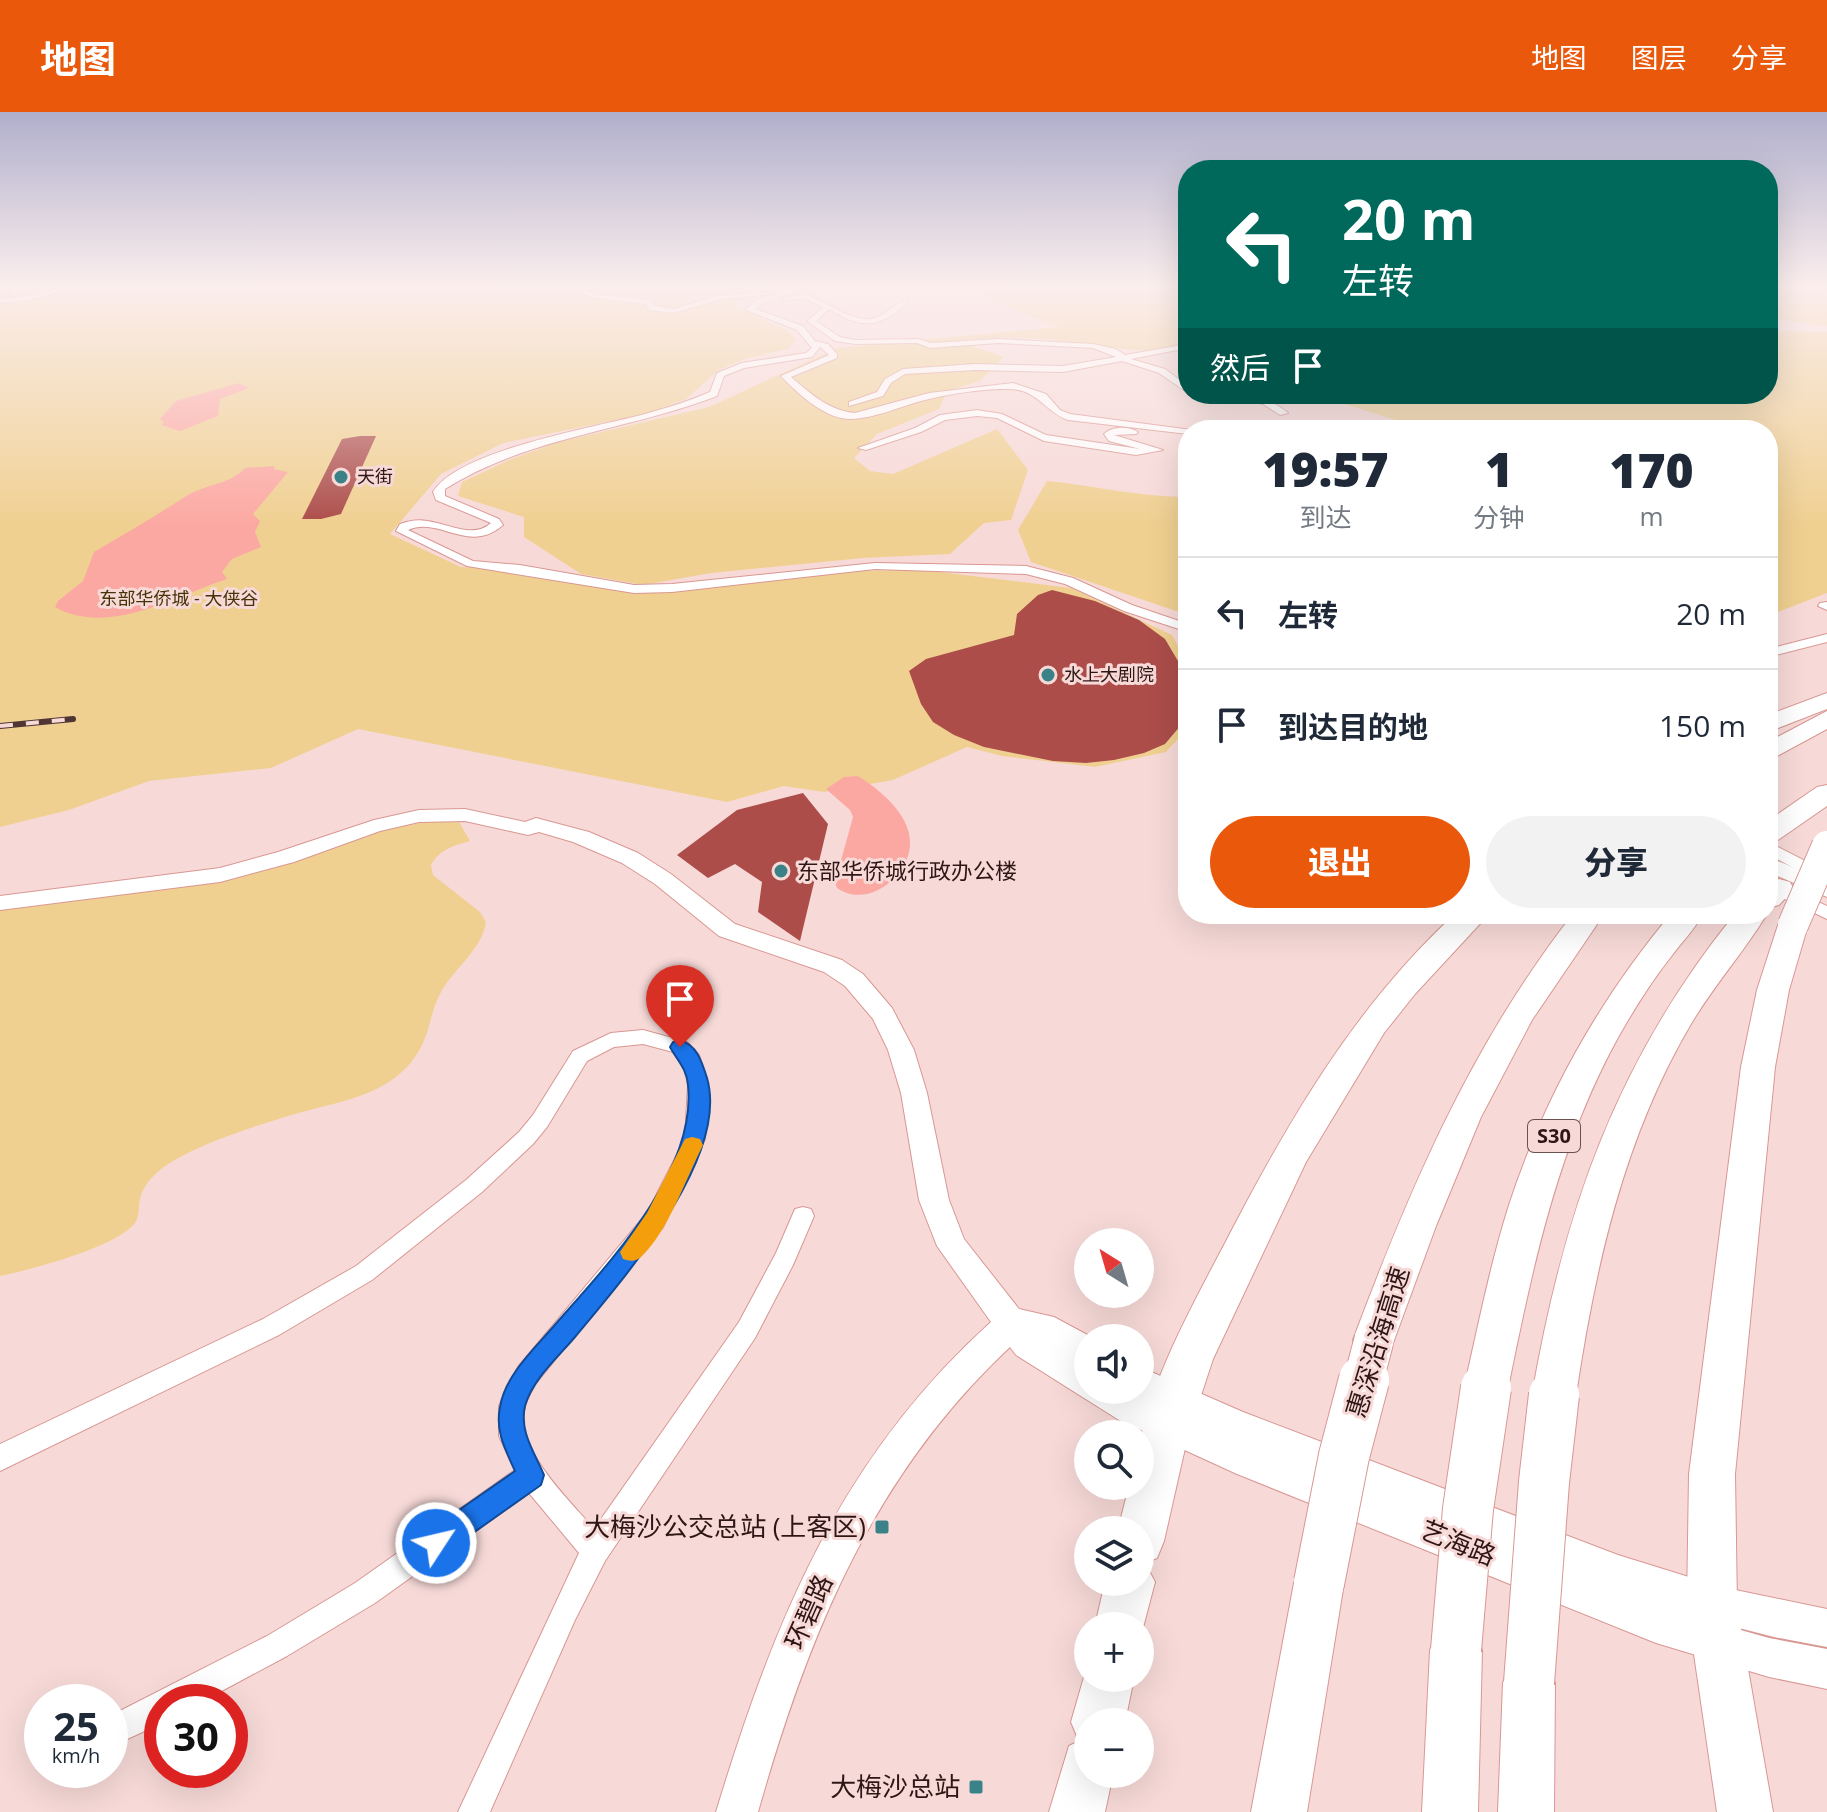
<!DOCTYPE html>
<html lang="zh">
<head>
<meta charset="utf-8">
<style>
	:root { --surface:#fff; --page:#f2f2f3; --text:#1f2937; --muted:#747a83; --line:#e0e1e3; --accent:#ea580c }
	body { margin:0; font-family:"Open Sans","Noto Sans SC",sans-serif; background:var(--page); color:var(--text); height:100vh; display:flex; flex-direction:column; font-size:30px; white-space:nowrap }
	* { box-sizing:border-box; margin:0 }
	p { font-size:26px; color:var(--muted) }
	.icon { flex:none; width:44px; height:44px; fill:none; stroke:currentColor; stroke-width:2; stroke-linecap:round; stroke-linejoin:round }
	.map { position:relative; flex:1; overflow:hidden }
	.sheet { position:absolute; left:1178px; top:308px; width:600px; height:504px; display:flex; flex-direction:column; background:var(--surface); border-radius:32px; box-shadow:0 8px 32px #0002 }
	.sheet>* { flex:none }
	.banner { position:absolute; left:1178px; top:48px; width:600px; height:244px; border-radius:32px; box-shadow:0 8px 32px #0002; background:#00695c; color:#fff; overflow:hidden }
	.needle { width:52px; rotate:323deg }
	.controls { position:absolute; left:1074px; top:1116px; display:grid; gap:16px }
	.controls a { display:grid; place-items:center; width:80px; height:80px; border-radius:50%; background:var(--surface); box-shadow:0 8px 32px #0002; font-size:40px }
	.speed { position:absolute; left:24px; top:1572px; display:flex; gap:16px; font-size:40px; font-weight:700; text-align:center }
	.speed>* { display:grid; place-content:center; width:104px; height:104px; border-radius:50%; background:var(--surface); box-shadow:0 8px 32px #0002; line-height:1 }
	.speed small { font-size:20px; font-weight:400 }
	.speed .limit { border:12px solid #d22; background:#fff; color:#111 }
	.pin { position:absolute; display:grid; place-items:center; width:68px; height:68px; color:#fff; margin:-82px -34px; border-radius:50% 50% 50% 0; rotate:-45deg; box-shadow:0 0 8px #0007 }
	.pin .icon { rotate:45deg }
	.me { position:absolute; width:88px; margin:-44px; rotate:55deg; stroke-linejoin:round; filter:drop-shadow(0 0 6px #0008) }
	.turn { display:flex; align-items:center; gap:28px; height:168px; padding:0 32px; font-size:36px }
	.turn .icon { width:104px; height:104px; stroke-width:2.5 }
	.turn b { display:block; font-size:56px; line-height:68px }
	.then { display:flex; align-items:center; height:76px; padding:0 32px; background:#0003; gap:16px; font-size:30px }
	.eta { display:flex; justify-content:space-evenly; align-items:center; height:136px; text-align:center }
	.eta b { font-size:48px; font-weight:800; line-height:56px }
	.primary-button { display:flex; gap:16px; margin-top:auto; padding:16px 32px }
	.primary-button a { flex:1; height:92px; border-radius:48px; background:var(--accent); color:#fff; font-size:32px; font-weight:800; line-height:92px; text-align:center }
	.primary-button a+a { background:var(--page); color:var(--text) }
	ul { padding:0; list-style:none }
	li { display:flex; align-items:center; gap:24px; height:112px; padding:0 32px; border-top:2px solid var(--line) }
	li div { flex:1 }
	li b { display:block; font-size:30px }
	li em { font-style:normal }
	header { display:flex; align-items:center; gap:48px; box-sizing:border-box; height:112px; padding:0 40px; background:var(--accent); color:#fff }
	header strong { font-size:38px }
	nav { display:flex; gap:44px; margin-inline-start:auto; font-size:28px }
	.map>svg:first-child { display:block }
</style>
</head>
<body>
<header>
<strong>地图</strong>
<nav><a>地图</a><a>图层</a><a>分享</a></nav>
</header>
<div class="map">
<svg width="1827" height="1700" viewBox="0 0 1827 1700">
	<rect width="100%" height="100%" fill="#f7dad8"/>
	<g fill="#f0d091">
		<polygon points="52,175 781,175 755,182 738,191 737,196 786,218 797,227 788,237 748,246 720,257 686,287 645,302 503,331 441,362 390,422 461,455 491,456 651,481 843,459 923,458 1071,476 1172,523 1188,553 1188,616 1166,640 1095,655 1002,644 967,635 893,668 824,680 784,674 727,690 358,617 271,656 149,669 69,698 0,715 0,183"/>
		<path d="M974 175H1188V244C1172 235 1152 240 1133 238 1083 232 1030 222 979 227L972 234 1004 245 980 269 947 279 939 297 877 322 854 346 870 359 893 362 997 317 1028 358 1011 408 984 411 950 442 863 446 711 461 643 473 581 462 524 425V405L458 384 462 370 509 348 559 330 709 295 837 236 1058 215 996 191Z"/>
		<polygon points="1768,175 1827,175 1827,214 1768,206"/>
		<polygon points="1782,219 1827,220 1827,481 1768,504 1768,318 1381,318 1399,309 1332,288 1276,282 1768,282 1768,221"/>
		<path d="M1047 369C1095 374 1141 385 1188 385V503L1031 450 1018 418Z"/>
		<path d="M458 708 470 729C453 734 440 737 431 753L433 763 480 800 486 810C482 838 455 855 441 880 431 898 430 919 420 937 394 984 340 989 295 1002 259 1013 219 1025 186 1042 167 1051 145 1066 140 1087 138 1095 140 1103 135 1111 117 1135 30 1158 0 1164V796L257 758 385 718 424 710Z"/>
	</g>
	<g fill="#fca8a2">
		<polygon points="239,271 249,276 220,287 218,304 180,319 161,313 164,311 160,307 176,289"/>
		<path d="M274 354V357L288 360 253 402 260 409 255 420 261 435 232 447 222 460 227 467C175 484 109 525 55 495L58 489 83 469 94 440C125 422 155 404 185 385 204 372 230 373 245 356Z"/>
		<path d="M858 664C879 677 910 702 910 730 911 763 868 798 837 776L835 770 853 705 850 698 826 677 844 665Z"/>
	</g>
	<g fill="#ac4d4a">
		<polygon points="360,324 376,324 341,402 321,407 302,407 342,327"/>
		<polygon points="1052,478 1095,489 1139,508 1165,527 1188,566 1187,606 1165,632 1144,641 1114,648 1086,651 1053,649 984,635 954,623 933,610 921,592 909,559 926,547 1014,523 1017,502 1038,483"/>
		<polygon points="803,681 828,712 800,829 758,800 762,770 735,752 708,766 677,743 737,698"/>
	</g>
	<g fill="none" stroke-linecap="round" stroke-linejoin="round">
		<polyline stroke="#cfb3b1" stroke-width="14" stroke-dasharray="14 7" stroke-linecap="butt" points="0,188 24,175"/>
		<defs>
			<g id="street">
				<polygon points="63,175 76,175 30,188 0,191 0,187 30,184"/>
				<polygon points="565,175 576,175 599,183 651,188 655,194 673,197 717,184 767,180 771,182 718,188 673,201 648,198 647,192 598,187"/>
				<path d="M793 175H804L760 193 755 197 803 214 815 229 828 232 837 242V246L791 265C810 281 829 299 855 301L929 281 1013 271 1046 282 1060 298 1070 302 1192 318H1188V322L1068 308C1045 300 1038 278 1010 277 986 276 948 282 925 288 900 294 866 311 841 306 819 301 796 280 781 264L829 243 820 235 812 245 744 256 724 264 717 284C626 319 530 324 445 377V384L499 407 503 413C469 443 439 404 408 418L473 449 520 453 634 473 672 472 875 451 1026 454 1073 466 1132 493 1188 512V520L1124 499 1065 472 1026 462 875 457 672 480 634 481 467 454 396 419 400 412C409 409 417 407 427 409 449 412 473 427 491 411L436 388 433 380C458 338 597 315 645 302 667 296 689 289 710 280L717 261 742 251 806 241 812 236 797 218 746 198 754 189Z"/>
				<path d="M804 182C823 188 857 213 875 206 887 202 896 190 908 188 905 193 901 197 895 201 871 218 853 212 829 197L816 209 840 225 855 228 918 227 931 231 998 227 1093 232 1116 237 1125 243 1188 232V236L1131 247 1165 257 1188 274V281L1159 261 1122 249 1063 260 975 258 905 262 891 271 883 284 849 294V290L877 280 885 267 903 257 975 252 1063 254 1116 245 1093 236 998 231 930 236 917 231 855 232 835 229 807 209 824 195 803 186 785 189 781 187Z"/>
				<path d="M1235 282C1255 282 1272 288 1288 301L1280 303 1263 292Z"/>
				<path d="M977 298 1002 302 1046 323 1140 337 1109 329 1104 322C1112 314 1129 314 1138 320L1136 322 1114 323 1163 338 1136 343 1044 329 997 306 977 304 945 308 921 320 866 338 858 336 915 316 940 303Z"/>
				<polygon points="1827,490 1827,498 1818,494 1820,491"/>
				<polygon points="1827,522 1827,530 1768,545 1768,537"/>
				<polygon points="1768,730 1827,760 1827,768 1816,768 1768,742"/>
				<polygon points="1768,767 1827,794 1827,807 1768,779"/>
				<path d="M643 918 687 930 699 943 708 973 705 1027 663 1115 536 1271C532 1278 527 1287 525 1294 514 1338 568 1386 594 1417L739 1210 776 1141 795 1097 803 1095 811 1097 814 1104 793 1153 755 1226 605 1449 575 1508 490 1700H458L579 1441 529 1381 375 1491 287 1544 201 1590H162V1611L110 1635V1604L267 1524 355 1471 515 1358 499 1324V1294L518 1255 647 1101 685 1027 688 973 683 951 673 940 643 932 614 935 587 949 547 1015 533 1032 482 1080 372 1168 279 1223 0 1359V1332L263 1207 356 1154 466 1068 519 1020 533 1003 573 939 611 921Z"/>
			</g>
			<g id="secondary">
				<path d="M465 697 525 710 536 706 589 720 638 741 671 762 735 812 842 848 863 862 892 896 914 938 927 981 949 1088 964 1127 1019 1197 1054 1205 1093 1226H1088V1278H1140V1255L1243 1300 1618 1443 1721 1475 1827 1497V1535L1774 1525 1688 1503 1769 1526 1827 1537V1577L1769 1565 1656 1531 1237 1362 1119 1308 1016 1243 1010 1235C873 1363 808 1523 758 1700H716C774 1509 840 1346 991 1210L937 1134 919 1088 901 981 888 938 873 907 845 874 824 860 719 824 655 772 622 751 573 730 539 720 528 723 465 709 419 710 380 719 294 750 220 770 0 798V784L220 756 278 740 374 708 419 698Z"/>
				<polygon points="1768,745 1827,769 1827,785 1768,760"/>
			</g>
			<g id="highway">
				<polygon points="1827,581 1827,597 1768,620 1768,603"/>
				<polygon points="1827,599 1827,617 1768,649 1768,630"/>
				<polygon points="1827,673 1827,694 1778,728 1768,731 1768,709 1817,675"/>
				<polygon points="1779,767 1790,770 1794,777 1779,793 1768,796 1768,770"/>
				<path d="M1455 802H1489L1415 882 1384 921 1306 1050 1213 1247 1188 1323 1164 1429 1157 1446 1145 1451 1155 1470 1140 1527V1514H1095L1105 1470H1140V1418H1118L1129 1374H1140C1140 1360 1138 1345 1140 1331 1152 1266 1192 1194 1223 1135 1286 1013 1353 896 1455 802Z"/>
				<path d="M1573 802H1604L1532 908 1481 1005 1436 1114 1389 1242 1374 1248 1359 1242 1353 1228C1410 1076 1472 931 1573 802Z"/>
				<path d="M1671 802H1703C1694 818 1681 831 1670 846 1651 870 1635 896 1620 922 1558 1033 1533 1153 1508 1276L1502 1291 1486 1297 1470 1291 1464 1276C1478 1215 1490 1153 1509 1093 1544 986 1599 888 1671 802Z"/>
				<path d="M1735 802H1767C1744 840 1714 873 1691 912 1624 1025 1595 1155 1576 1283L1570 1298 1554 1304 1538 1298 1532 1283C1564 1099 1616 949 1735 802Z"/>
				<polygon points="1793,803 1804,806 1808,813 1789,878 1775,955 1735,1362 1737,1494 1773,1700 1717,1700 1687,1494 1689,1362 1741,955 1757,878 1778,813 1782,806"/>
				<polygon points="1319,1446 1337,1453 1344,1471 1307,1700 1251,1700 1294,1471 1301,1453"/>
				<polygon points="1456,1512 1474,1520 1482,1538 1478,1700 1422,1700 1430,1538 1438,1520"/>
				<polygon points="1529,1545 1548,1552 1555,1571 1554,1700 1498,1700 1503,1571 1510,1552"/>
				<polygon points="1088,1551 1088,1566 1134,1566 1125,1610 1088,1610 1088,1662 1113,1662 1105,1700 1049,1700 1069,1634 1079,1629 1071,1610"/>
			</g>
		</defs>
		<use href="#street" stroke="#d99792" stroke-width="2"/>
		<use href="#secondary" stroke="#d99792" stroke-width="2"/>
		<use href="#highway" stroke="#d99792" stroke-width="2"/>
		<use href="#street" fill="#fff" fill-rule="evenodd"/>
		<use href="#secondary" fill="#fff" fill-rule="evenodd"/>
		<use href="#highway" fill="#fff" fill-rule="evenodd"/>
		<defs>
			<polyline id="rail" points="0,614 73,607"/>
		</defs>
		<use href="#rail" stroke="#4f3634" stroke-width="6"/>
		<use href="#rail" stroke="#f7dad8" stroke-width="4" stroke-dasharray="13" stroke-linecap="butt"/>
		<defs>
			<polyline id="highway-bridge-far2" points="1793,813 1827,734"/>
			<polyline id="highway-bridge-far1" points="1363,1270 1374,1228"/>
			<g id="highway-bridge">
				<polyline points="1319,1471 1344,1344 1364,1268"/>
				<polyline points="1456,1538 1468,1397 1486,1276"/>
				<polyline points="1529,1571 1544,1370 1554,1283"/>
			</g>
		</defs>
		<use href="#highway-bridge-far2" stroke="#d99792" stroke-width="32" stroke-linecap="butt"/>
		<use href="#highway-bridge-far1" stroke="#d99792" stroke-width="41" stroke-linecap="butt"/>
		<use href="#highway-bridge" stroke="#d99792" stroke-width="52" stroke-linecap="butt"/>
		<use href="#highway-bridge-far2" stroke="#fff" stroke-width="30"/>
		<use href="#highway-bridge-far1" stroke="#fff" stroke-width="39"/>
		<use href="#highway-bridge" stroke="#fff" stroke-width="50"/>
	</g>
	<linearGradient id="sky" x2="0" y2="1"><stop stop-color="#b0afcc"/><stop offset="0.42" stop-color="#fbeeed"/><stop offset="1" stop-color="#fbeeed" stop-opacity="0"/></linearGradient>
	<rect width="1827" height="413" fill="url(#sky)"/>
	<path fill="#1a73e8" stroke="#114b97" stroke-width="2" d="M680 928C697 933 702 950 707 966 730 1046 623 1167 575 1225 558 1245 532 1268 525 1294 519 1320 535 1341 544 1363L541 1373 446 1440 436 1444 426 1440 422 1431 426 1421 515 1359C505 1337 495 1319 500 1295 505 1264 533 1238 553 1215 607 1153 697 1061 688 973 687 957 677 948 670 935L673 930Z"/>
	<path fill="#f59e0b" d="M692 1025 700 1027 703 1033C686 1066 668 1120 641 1145 635 1150 630 1149 623 1147L620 1140 647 1101 685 1027Z"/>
	<g fill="#3a8288" stroke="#f7dad8" stroke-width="3">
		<circle cx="341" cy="365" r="8"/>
		<circle cx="1048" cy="563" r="8"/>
		<circle cx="781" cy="759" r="8"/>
		<rect x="874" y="1407" width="16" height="16" rx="4"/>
		<rect x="968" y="1667" width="16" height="16" rx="4"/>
	</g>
	<g text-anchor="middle" stroke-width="6" stroke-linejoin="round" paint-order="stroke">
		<g font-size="18" fill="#2e1614" stroke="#f7dad8" text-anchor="start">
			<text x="357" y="371">天街</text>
			<text x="1064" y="569">水上大剧院</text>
		</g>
		<g font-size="18" fill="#463308" stroke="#f7dad8">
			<text x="179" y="493">东部华侨城 - 大侠谷</text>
		</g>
		<rect fill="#f7dad8" stroke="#6a514f" stroke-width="2" x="1528" y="1008" width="52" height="32" rx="6"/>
		<g font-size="20" font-weight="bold" fill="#2e1614">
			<text x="1554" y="1031">S30</text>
		</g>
		<g font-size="22" fill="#2e1614" stroke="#f7dad8" text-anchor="start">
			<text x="797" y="767">东部华侨城行政办公楼</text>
		</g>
		<g font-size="26" fill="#2e1614" stroke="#f7dad8">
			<text transform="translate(1378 1230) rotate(-73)" y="9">惠深沿海高速</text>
			<text transform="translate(1458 1431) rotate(22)" y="9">艺海路</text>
			<text transform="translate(809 1500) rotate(-66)" y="9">环碧路</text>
		</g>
		<g font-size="26" fill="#2e1614" stroke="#f7dad8" text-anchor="end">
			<text x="866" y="1424">大梅沙公交总站 (上客区)</text>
			<text x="960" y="1684">大梅沙总站</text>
		</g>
	</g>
</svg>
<div class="controls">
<a><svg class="needle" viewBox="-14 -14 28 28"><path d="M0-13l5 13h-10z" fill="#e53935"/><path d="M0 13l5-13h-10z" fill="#747a83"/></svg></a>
<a><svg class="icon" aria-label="sound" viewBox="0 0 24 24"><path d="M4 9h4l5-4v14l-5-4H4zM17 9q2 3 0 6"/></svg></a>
<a><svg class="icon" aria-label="search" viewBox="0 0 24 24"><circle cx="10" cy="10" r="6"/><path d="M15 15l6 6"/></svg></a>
<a><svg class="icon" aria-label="layers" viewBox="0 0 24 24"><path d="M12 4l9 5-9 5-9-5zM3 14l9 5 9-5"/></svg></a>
<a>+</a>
<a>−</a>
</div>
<div class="speed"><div>25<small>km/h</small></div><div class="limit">30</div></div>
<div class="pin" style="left:680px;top:935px;background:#d93025"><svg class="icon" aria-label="arrive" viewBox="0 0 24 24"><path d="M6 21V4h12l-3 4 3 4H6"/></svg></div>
<svg class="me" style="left:436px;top:1431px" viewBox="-20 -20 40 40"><circle r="17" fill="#1a73e8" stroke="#fff" stroke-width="3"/><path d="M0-11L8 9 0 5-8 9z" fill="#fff"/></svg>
<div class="banner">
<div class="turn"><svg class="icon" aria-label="left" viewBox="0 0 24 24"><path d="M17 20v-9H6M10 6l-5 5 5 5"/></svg><div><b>20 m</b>左转</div></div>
<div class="then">然后<svg class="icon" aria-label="arrive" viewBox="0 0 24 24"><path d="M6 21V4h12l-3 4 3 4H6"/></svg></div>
</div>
<section class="sheet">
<div class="eta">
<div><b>19:57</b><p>到达</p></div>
<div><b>1</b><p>分钟</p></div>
<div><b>170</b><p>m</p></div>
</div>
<ul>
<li><svg class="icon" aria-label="left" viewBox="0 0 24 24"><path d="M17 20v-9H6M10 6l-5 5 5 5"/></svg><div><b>左转</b></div><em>20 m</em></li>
<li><svg class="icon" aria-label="arrive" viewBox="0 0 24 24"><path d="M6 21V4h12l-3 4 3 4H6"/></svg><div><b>到达目的地</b></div><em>150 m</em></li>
</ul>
<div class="primary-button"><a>退出</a><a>分享</a></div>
</section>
</div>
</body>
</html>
